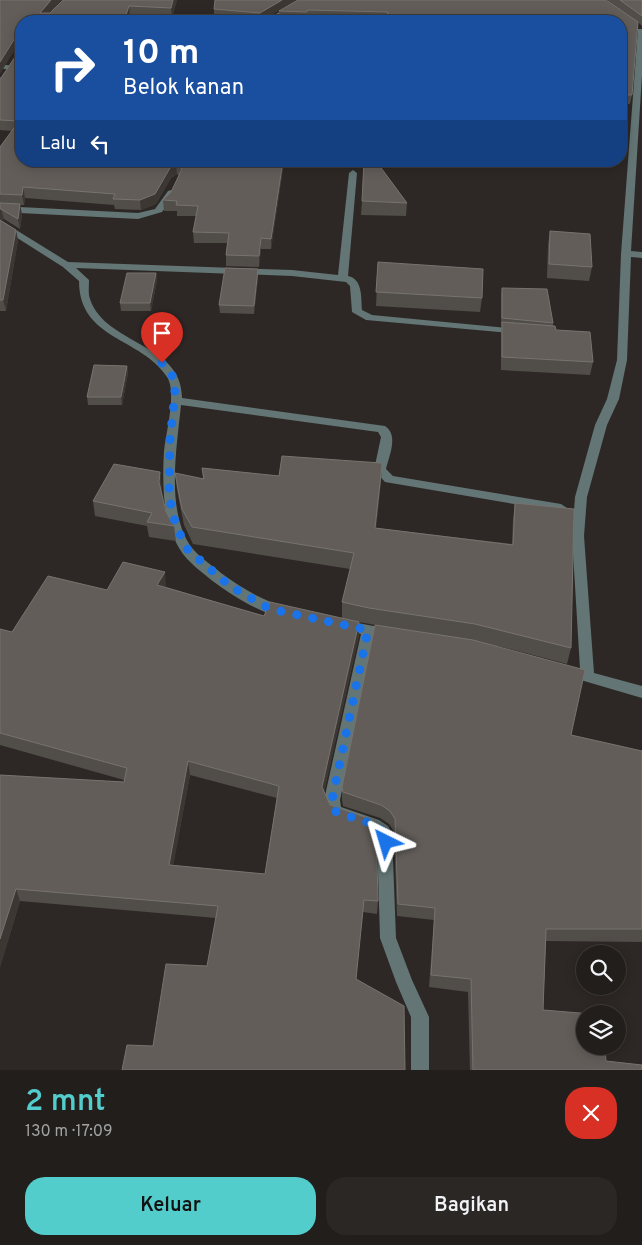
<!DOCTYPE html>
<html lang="id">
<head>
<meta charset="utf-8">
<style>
	:root { --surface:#221e1c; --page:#2a2725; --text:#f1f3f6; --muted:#a2a2a3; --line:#3f3c3b; --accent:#53cdcb }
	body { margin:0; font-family:Overpass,sans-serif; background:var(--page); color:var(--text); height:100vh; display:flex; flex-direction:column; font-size:19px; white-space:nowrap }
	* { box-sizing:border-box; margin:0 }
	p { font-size:16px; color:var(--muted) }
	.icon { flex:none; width:28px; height:28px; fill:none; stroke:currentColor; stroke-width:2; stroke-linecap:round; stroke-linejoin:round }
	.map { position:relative; height:1070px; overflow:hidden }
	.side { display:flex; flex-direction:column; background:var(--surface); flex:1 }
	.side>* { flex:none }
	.hud { position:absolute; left:15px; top:15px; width:612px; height:152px; border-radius:20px; box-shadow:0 2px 12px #0003,0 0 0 1px var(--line); background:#1a4fa0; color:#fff; overflow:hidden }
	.fabs { position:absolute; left:576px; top:945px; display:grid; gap:10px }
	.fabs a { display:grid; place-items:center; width:50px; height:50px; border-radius:50%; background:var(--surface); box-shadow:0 2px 12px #0003,0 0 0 1px var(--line); font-size:25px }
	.pin { position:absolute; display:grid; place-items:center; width:42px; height:42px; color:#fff; margin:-51px -21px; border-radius:50% 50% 50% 0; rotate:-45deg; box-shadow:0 0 5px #0007 }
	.pin .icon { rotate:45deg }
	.me { position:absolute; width:55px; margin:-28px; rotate:320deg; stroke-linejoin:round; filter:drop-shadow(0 0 4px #0008) }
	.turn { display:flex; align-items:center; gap:18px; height:105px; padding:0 25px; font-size:22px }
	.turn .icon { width:65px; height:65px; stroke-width:2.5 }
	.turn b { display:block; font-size:35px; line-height:42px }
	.then { display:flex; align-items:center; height:48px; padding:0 25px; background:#0003; gap:10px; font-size:19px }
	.round { display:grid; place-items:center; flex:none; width:52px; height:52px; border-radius:20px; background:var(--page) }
	.headline { display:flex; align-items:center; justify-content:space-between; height:85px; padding:0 25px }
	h1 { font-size:30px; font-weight:600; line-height:38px; color:var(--accent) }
	.cta { display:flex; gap:10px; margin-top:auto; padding:10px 25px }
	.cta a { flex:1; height:58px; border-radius:20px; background:var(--accent); color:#111; font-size:20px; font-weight:600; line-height:58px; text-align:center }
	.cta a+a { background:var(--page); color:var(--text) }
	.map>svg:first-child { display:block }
</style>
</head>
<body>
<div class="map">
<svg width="642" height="1070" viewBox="0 0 642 1070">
	<rect width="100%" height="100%" fill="#2d2825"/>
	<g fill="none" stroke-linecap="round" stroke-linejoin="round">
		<g fill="#637574" fill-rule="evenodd">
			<polygon points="300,0 309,0 273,21 264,21"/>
			<polygon points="638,29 642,29 642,75 631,251 642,252 642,258 631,257 627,360 619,399 607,425 587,497 584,536 594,673 642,686 642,698 567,676 562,675 560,671 562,667 567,666 580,669 572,536 575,497 595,425 607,399 617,360 621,254"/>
			<polygon points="0,64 13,66 14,68 10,70 0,68"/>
			<path d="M353 170 357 173 348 276C363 279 361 298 362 310L372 315 518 329 522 330V334L366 320 352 312 350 286 346 282 292 276 76 268 89 280C89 286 88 294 90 299 105 345 183 343 182 398L385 426C399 435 389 456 386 469L393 476 561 504 567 508 561 512 385 482 374 470 381 437 378 432 181 405C177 447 165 512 192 548 200 558 212 565 221 573 243 589 263 601 289 608L291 612 289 616C266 623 197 573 183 554 171 537 166 517 164 497 163 482 163 466 164 451 166 432 177 392 167 377 141 337 79 340 79 281L63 267 0 227V220L68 262 292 270 338 275 349 173Z"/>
			<polygon points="171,190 176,193 162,212 138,219 0,212 0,206 138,213 155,209 168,191"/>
			<polygon points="342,620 389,629 394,630 396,634 394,638 389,639 374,636 340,800 341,807 379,820 388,826 392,833 396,938 412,980 429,1017 429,1070 411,1070 411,1017 396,982 380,938 377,835 368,829 330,816 324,800 361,634 337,629 335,625 337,621"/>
		</g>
	</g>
	<g fill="#514d49" fill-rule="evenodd">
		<polygon points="0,0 61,0 50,13 63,0 177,0 172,17 130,15 21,161 284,161 271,249 261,249 259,267 226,266 226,255 227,243 194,243 193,232 196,216 177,216 177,211 164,211 163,200 171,192 179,176 177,174 171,178 156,204 141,210 115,209 114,205 25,198 24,205 20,205 22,215 20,229 4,219 0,220 0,147 12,131 0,130 0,78 1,78 21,48 16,48"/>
		<polygon points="296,0 261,21 214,18 214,9"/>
		<polygon points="298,0 628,16 607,0 642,0 642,26 638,22 632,95 630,104 621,104 621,21 387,21 387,20 307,18 307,20 280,19 279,11"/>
		<polygon points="362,201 407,203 406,216 361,215"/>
		<polygon points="0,220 18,240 6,311 0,311"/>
		<polygon points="550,231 592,267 589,281 547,278 548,245"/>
		<polygon points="378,262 482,298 480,312 376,306"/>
		<polygon points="156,273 157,280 151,311 121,311 120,303"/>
		<polygon points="258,277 254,314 220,313 219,305"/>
		<polygon points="502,288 553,323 553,326 556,330 593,362 590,375 501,370 501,334 502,326 501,326 501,295"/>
		<polygon points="127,366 128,373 122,405 88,405 87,397"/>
		<path d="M202 468 279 476 381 481 376 528 512 544 513 519 515 503 571 648 567 664 498 646 571 735 642 751V942L546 941 543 1010 606 1061 642 1070H470L468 992 429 987 434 920 397 916 394 832 389 824 380 818 343 806 342 800V787L392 628 359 622V635L324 792 330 805 378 901 377 914 363 912 153 1046 207 966 216 918 20 901 0 967V775L124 782V780L0 745V629L12 632 107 590 166 586V587L264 616 342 618V602L350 569 193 544 184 525 177 490 175 473 203 479ZM190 775 277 798 265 874 173 865Z"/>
		<polygon points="162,487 161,491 166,512 174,526 176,541 149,537 147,526 95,516 93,501"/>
	</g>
	<g fill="#3c3733">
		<polygon points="51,0 61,0 43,21 40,13"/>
		<polygon points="173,0 177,0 172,17 171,8"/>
		<polygon points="282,0 296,0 261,21 260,13"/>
		<polygon points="129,6 130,15 128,21 124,21"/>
		<polygon points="15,38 16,48 0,74 0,62"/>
		<polygon points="283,161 284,161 271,249 271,239"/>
		<polygon points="176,164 177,174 171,178 156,204 141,210 140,200 170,168"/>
		<polygon points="23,187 25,198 24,205 22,195"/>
		<polygon points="20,204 22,215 20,229 18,219"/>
		<polygon points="0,209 1,209 4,219 0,220"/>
		<polygon points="16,230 18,240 6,311 3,300"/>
		<polygon points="261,238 261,249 259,267 259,256"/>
		<polygon points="258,269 258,277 254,314 254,306"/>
		<polygon points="156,273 157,280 151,311 150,303"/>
		<polygon points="127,366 128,373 122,405 121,397"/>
		<polygon points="382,465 381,481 374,545 375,528"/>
		<polygon points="160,472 162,487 161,496 159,482"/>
		<polygon points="165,572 166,586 159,599 157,585"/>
		<polygon points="359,622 359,635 322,801 322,787"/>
		<polygon points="188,761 190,775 171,878 169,865"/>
		<polygon points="16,889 20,901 0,967 0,939"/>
		<polygon points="364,900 363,912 355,991 356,979"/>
	</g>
	<g fill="#625d59" stroke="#77736f" fill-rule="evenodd">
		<polygon points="0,0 51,0 40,13 50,13 63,0 173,0 171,8 129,6 124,21 21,21 21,161 283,161 271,239 261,238 259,256 226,255 229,233 193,232 198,206 176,205 177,201 163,200 171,192 182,169 176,164 170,168 155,194 140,200 113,199 115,194 23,187 22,195 0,194 0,147 19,121 0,120 0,78 1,78 21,48 21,38 15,38 0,62"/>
		<polygon points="215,0 282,0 260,13 214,9"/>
		<polygon points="298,0 606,0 638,22 632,95 621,95 621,21 469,21 468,18 387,15 388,12 307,10 307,12 279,11"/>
		<polygon points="620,0 642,0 642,16"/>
		<polygon points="364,161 376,161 407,203 362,201"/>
		<polygon points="0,203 20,204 18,219 1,209 0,209"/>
		<polygon points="0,220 16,230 3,300 0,300"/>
		<polygon points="550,231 590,234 592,267 549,264"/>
		<polygon points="378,262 483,269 482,298 376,292"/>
		<polygon points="225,268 258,269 254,306 219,305"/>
		<polygon points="127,273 156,273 150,303 120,303"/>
		<polygon points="502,288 547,289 553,323 502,318"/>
		<polygon points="502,322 555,326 556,330 590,332 593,362 502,357"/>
		<polygon points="94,365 127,366 121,397 87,397"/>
		<polygon points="282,456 381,463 382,465 375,528 513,545 515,503 574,509 571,648 475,624 369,608 342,602 354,553 192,527 182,509 175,473 204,479 202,468 279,476"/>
		<polygon points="114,464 160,472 159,482 166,512 174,526 147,522 152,513 93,501"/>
		<path d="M123 562 165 572 157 585 264 616 270 602 359 622 322 787 330 805 368 818 376 823 378 901 364 900 356 979 404 1006 405 1070H122L127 1045 153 1046 166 964 207 966 218 906 16 889 0 939V775L124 782 127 768 0 733V629L12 632 48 576 107 590ZM188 761 279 786 265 874 169 865Z"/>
		<polygon points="375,625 473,640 585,670 571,735 642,751 642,929 546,929 543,1010 592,1014 585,1014 585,1046 605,1046 606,1061 642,1065 642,1070 473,1070 471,979 431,975 435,908 398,904 395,819 390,811 381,805 343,792 342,787"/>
	</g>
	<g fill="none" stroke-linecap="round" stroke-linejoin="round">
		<path stroke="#1a73e8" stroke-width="9" stroke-dasharray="0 16.2" d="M162 363 174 378 175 393 170 440 169 496 176 526 188 550 230 586 270 609 368 630 332 800 335 811C347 818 375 821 382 831 385 833 385 839 386 842"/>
	</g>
</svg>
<div class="fabs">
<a><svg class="icon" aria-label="search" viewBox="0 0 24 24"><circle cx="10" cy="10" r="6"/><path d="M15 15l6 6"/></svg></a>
<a><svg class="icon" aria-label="layers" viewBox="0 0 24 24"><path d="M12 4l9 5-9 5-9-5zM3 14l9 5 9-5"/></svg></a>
</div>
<div class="pin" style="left:162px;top:363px;background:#d93025"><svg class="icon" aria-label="arrive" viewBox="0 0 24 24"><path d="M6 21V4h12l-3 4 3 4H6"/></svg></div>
<svg class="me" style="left:386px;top:842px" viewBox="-20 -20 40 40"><path d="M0-17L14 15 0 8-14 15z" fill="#1a73e8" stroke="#fff" stroke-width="4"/></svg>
<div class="hud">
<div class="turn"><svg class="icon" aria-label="right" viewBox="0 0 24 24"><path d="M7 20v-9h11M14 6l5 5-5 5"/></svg><div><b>10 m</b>Belok kanan</div></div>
<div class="then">Lalu<svg class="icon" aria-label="left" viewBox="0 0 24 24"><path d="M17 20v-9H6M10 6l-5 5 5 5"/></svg></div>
</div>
</div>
<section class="side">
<div class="headline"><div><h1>2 mnt</h1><p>130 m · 17:09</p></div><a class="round" style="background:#d93025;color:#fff"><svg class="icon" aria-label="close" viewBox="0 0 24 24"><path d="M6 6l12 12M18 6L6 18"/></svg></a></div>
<div class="cta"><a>Keluar</a><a>Bagikan</a></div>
</section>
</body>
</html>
